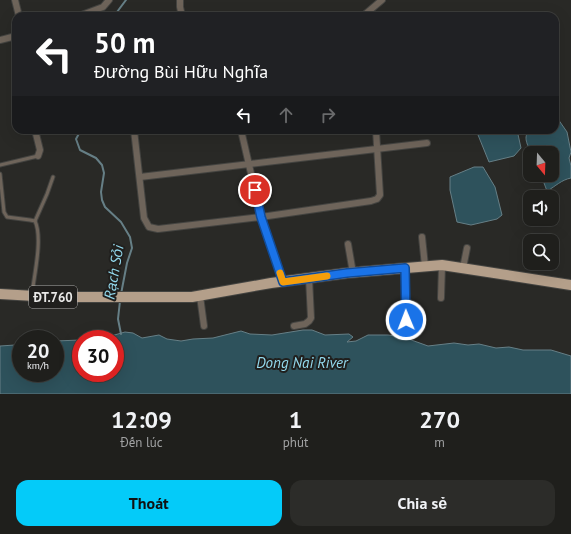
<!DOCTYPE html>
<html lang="vi">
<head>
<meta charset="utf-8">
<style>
	:root { --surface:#1f1f1c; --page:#2c2c29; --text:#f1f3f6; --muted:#a1a2a3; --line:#3c3d3b; --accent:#04cbf9 }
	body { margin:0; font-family:"PT Sans",sans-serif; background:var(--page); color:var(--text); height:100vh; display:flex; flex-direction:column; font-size:15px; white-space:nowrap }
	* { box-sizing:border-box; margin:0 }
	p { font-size:13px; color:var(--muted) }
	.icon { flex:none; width:22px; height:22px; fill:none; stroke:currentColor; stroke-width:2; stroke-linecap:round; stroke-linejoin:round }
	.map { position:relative; height:394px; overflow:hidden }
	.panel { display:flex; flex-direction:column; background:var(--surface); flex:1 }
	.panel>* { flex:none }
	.top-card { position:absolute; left:12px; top:12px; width:547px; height:122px; border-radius:12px; box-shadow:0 4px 16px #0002,0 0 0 1px var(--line); background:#202124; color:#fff; overflow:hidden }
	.needle { width:26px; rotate:161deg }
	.tools { position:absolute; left:523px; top:146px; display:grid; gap:8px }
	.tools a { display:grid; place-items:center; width:36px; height:36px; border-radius:8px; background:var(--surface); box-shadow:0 4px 16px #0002,0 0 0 1px var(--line); font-size:20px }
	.speed { position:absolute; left:12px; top:330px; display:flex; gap:8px; font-size:20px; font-weight:700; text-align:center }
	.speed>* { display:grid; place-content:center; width:52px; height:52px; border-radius:50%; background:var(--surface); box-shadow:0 4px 16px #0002,0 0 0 1px var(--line); line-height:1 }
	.speed small { font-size:10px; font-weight:400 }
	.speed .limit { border:6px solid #d22; background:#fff; color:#111 }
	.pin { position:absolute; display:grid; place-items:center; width:34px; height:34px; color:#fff; margin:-17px; border:2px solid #fff; border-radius:50%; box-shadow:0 1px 4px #0007 }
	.me { position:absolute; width:44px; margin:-22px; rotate:359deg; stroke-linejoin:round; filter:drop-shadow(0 0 3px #0008) }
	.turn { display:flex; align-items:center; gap:14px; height:84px; padding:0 16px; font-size:18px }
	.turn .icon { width:52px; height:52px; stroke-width:2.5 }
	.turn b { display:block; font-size:28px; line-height:34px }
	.lanes { display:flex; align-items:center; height:38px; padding:0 16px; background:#0003; justify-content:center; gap:20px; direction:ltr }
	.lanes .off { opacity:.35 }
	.eta { display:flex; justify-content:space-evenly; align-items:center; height:68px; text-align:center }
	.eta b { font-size:24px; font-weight:700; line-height:28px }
	.cta { display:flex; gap:8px; margin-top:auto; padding:8px 16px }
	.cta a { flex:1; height:46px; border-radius:12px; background:var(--accent); color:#111; font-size:16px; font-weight:700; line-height:46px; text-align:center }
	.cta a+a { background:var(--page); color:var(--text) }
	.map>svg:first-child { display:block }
</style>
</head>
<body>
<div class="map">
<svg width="571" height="394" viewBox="0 0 571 394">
	<rect width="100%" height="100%" fill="#292926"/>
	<g fill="#2e525c" stroke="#667f86">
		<path d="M555 119H558L567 132 571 152 569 158 571 166V178C561 180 556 186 547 191L541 175H552V153H531C528 145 522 137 530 130H555Z"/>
		<polygon points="476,130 517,130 521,148 514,156 489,162"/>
		<polygon points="474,167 483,167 495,187 502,215 497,219 471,225 457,222 450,190 450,177"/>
		<polygon points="303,330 312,330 325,335 349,334 353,337 347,342 356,341 368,335 388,335 403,337 428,346 454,343 468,345 479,344 496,348 509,347 523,350 551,350 571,356 571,394 0,394 0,346 15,345 18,343 21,343 21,373 55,373 55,341 81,340 81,373 115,373 115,339 93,339 104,338 125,332 133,333 142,338 159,335 167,339 181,341 193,339 213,338 241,331 250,334 272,335"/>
	</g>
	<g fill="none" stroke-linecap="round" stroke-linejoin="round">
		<g stroke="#667f86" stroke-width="2">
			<polyline points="114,16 126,0"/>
			<polyline points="81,130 76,139 80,150 96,158 102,165 104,173 101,192 102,200 105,207 121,222 130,237 132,248 127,263 121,294"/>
			<polyline points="120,301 118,319 121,334"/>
		</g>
		<defs>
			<g id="service">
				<polyline points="0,165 38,156"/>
				<path d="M0 174 4 212 7 217 30 220 35 221C43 238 34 276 32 294"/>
				<polyline points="35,221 47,194 53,177"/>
			</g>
			<g id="minor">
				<polyline points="15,0 19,16"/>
				<polyline points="180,0 180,7 182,16"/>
				<polyline points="79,16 103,7 109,0"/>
				<polyline points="363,16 382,0"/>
				<polyline points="0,40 16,36"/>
				<polyline points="35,130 40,150 38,156"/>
				<polyline points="134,130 144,218 149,227 158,229 261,217 371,201 377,199 380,195 376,130"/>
				<polyline points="241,130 261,217 283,282"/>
				<polyline points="140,177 427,143"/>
				<polyline points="422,237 425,266"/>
				<polyline points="348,244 353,273"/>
				<polyline points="405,268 406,332"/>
				<polyline points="463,268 467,248"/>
				<polyline points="200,296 204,326"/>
				<polyline points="441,298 442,265"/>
				<polyline points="294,326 305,324 309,321 311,318 309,278"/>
			</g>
			<polyline id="primary" points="0,294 52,297 192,297 271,283 347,273 442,265 571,285"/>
		</defs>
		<use href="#service" stroke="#444441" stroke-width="5"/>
		<use href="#minor" stroke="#444441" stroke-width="8"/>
		<use href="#primary" stroke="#444441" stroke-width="12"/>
		<use href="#service" stroke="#6e645a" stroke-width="3"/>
		<use href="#minor" stroke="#6e645a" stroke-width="6"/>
		<use href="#primary" stroke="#b49f8a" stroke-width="10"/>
	</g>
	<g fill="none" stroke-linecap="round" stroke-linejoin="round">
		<defs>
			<polyline id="route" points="255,190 261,217 283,282 347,273 405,268 406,320"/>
		</defs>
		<use href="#route" stroke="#114b97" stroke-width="10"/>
		<use href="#route" stroke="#1a73e8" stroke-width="7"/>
		<polyline stroke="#f59e0b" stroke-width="7" points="280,273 283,282 327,276"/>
	</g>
	<g text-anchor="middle" stroke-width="4" stroke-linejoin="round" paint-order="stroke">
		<rect fill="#201f1d" stroke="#adacab" stroke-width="1" x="29" y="286" width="48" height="22" rx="3"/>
		<g font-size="13" font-weight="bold" fill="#eae9e8">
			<text x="53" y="302">ĐT.760</text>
		</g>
		<g font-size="15" font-style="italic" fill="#93d9ed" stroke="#201f1d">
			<text transform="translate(114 272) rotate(-80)" y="5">Rạch Sỏi</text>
			<text x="302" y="368">Dong Nai River</text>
		</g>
	</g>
</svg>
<div class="tools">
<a><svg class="needle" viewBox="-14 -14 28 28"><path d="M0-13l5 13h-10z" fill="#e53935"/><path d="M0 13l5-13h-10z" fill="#a1a2a3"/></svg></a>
<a><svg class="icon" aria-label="sound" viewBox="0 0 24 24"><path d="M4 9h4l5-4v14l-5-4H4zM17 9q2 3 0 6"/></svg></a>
<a><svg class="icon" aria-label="search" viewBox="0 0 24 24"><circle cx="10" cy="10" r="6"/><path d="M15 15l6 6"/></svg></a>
</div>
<div class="speed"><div>20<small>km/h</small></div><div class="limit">30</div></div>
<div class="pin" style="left:255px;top:190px;background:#d93025"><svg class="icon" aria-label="arrive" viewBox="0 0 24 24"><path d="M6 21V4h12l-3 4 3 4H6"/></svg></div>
<svg class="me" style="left:406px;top:320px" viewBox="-20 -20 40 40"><circle r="17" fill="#1a73e8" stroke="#fff" stroke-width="3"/><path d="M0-11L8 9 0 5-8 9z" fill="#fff"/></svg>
<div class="top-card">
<div class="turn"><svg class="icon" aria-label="left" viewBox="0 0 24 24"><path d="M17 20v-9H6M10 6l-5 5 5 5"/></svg><div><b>50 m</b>Đường Bùi Hữu Nghĩa</div></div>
<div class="lanes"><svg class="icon" aria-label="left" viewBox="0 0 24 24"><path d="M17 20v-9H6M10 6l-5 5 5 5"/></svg><svg class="icon off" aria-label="ahead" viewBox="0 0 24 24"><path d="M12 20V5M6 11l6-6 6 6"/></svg><svg class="icon off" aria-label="right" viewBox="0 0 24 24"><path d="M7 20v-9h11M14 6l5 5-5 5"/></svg></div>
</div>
</div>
<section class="panel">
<div class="eta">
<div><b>12:09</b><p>Đến lúc</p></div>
<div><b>1</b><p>phút</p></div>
<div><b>270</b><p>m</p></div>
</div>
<div class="cta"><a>Thoát</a><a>Chia sẻ</a></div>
</section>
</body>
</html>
